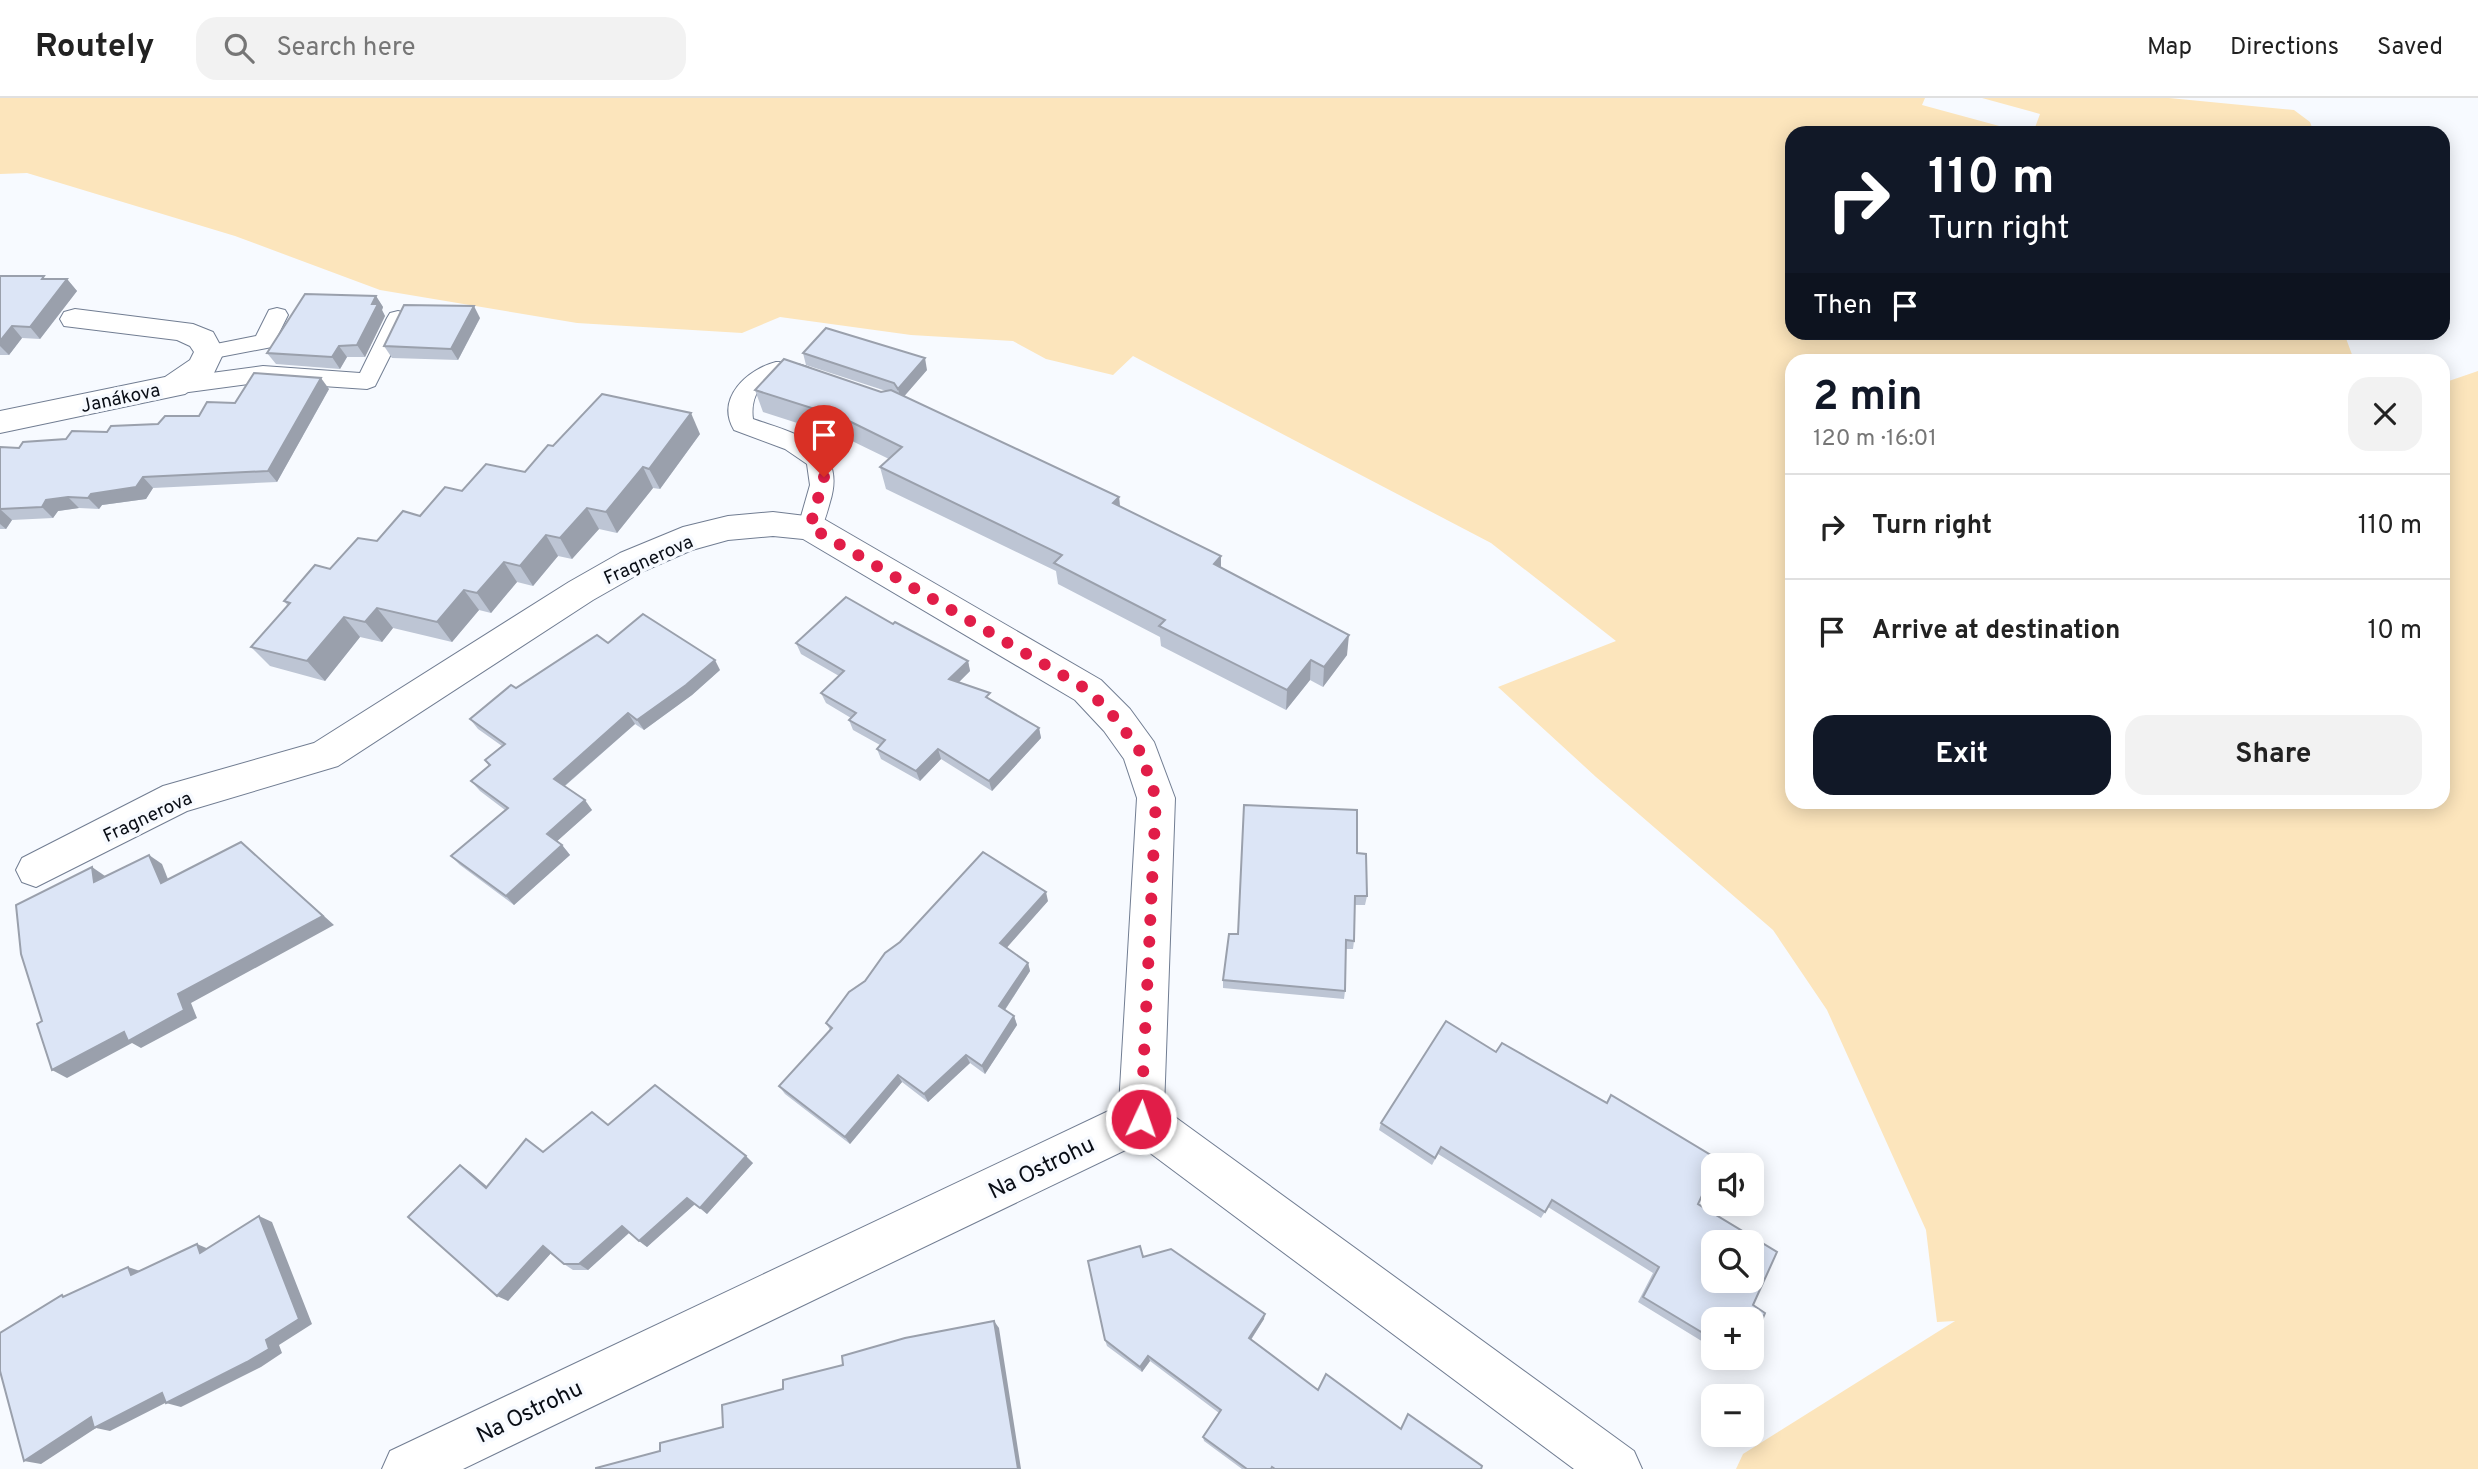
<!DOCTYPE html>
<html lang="en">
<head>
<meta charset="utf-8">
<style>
	:root { --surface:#fff; --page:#f2f2f2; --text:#222; --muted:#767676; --line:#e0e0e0; --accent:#111827 }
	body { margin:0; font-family:Overpass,sans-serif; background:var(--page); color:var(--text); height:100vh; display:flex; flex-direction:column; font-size:26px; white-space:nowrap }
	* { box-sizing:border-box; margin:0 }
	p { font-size:23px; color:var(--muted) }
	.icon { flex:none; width:38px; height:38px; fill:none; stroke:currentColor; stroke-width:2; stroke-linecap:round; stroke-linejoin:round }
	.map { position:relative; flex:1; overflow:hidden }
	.panel { position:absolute; left:1785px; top:256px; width:665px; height:455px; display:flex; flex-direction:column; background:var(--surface); border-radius:21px; box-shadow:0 4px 18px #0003 }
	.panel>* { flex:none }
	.banner { position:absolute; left:1785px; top:28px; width:665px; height:214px; border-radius:21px; box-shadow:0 4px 18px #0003; background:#111827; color:#fff; overflow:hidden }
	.fabs { position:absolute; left:1701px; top:1055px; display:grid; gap:14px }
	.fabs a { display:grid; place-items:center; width:63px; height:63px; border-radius:14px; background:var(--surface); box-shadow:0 4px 18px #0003; font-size:35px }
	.pin { position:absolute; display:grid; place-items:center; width:60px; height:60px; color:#fff; margin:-72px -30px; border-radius:50% 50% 50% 0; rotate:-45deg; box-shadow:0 0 7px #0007 }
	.pin .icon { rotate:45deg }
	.me { position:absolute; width:77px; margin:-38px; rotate:3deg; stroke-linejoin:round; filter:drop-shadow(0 0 5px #0008) }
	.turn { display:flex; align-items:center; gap:24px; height:147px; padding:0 28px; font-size:32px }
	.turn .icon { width:91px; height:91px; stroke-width:2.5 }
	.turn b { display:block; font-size:49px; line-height:60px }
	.then { display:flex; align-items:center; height:66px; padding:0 28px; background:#0003; gap:14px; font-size:26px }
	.round { display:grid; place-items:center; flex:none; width:74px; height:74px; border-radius:21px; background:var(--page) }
	.headline { display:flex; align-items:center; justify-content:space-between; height:119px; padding:0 28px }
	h1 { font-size:42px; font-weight:700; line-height:52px; color:var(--accent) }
	.button { display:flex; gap:14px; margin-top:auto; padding:14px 28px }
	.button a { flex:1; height:80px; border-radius:21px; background:var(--accent); color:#fff; font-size:28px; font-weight:700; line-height:80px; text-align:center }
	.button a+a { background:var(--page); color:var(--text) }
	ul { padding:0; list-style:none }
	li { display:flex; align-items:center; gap:21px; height:105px; padding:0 28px; border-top:2px solid var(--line) }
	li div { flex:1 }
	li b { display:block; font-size:26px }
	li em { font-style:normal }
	header { display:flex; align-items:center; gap:42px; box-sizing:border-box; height:98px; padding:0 35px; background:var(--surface); border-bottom:2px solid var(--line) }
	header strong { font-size:33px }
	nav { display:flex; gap:38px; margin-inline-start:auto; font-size:24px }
	.search { width:490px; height:63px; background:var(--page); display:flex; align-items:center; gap:18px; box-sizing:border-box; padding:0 24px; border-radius:21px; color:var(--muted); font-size:26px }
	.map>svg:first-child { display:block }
</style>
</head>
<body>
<header>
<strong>Routely</strong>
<div class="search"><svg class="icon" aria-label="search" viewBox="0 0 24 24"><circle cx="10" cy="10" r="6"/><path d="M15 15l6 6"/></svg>Search here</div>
<nav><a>Map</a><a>Directions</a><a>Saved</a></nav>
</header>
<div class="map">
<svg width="2478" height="1371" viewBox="0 0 2478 1371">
	<rect width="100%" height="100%" fill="#f7faff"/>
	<g fill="#fce5bc">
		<polygon points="0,0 1925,0 1922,7 2025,35 1792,35 1792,234 2344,235 2354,262 1792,262 1792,704 2443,704 2443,285 2478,273 2478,1371 1736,1371 1743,1356 1955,1223 1937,1224 1926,1132 1827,912 1773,832 1596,679 1498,589 1616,543 1491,445 1133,258 1113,277 1046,261 1013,243 911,237 780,219 742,235 577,225 380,192 235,138 27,75 0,76"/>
		<polygon points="1982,0 2169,0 2294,12 2310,24 2314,35 2033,35 2040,16"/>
	</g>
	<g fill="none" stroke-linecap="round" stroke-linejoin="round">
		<defs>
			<g id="lane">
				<polygon points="277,210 285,212 288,217 272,249 209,261 201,259 198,254 201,249 256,238 269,212"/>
				<polygon points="398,213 406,215 409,220 375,288 367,291 263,284 174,296 166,293 163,288 166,283 174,280 263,268 360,275 387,220 390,215"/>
				<path d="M776 264C790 264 814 267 821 279L818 284C806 288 798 281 785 280 761 277 750 300 753 321 795 336 848 346 830 404 827 415 824 426 819 435L810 438 801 435 798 429 810 387 807 366 785 351 734 332C715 300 748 271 776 264Z"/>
			</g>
			<g id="street">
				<polygon points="75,211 193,226 213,234 224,254 214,275 185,296 0,335 0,313 165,279 190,262 194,254 190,248 177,242 64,228 60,221 64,214"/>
				<polygon points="773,414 822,420 1101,582 1130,611 1154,644 1175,700 1164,1011 1634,1353 1642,1371 1574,1371 1138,1046 463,1371 382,1371 390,1353 1119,1008 1137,700 1124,661 1104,633 1075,602 803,441 773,438 728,442 692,452 644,473 593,502 338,668 187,713 36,789 22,784 16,772 22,760 163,688 314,645 569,484 620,455 683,429 728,418"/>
			</g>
		</defs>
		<use href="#lane" stroke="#717d92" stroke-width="2"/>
		<use href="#street" stroke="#717d92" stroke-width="2"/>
		<use href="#lane" fill="#fff" fill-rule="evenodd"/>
		<use href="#street" fill="#fff" fill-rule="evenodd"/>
	</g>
	<g fill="#bdc5d4">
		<polygon points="0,178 46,181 67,181 77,193 40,241 22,240 9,257 0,257"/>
		<polygon points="376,198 383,209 382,212 385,218 365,259 347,259 340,271 276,266 267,255"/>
		<polygon points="480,220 458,262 392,260 384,248"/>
		<polygon points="803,255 927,272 904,298 1119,399 1120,409 1221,458 1221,470 1347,557 1323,589 1310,582 1286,612 1161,548 1160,539 1058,486 1056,473 886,391 880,369 889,361 850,342 763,314 755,292 881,294 886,293 806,267"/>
		<polygon points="329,291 277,384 153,390 146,401 102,407 99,411 79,410 58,413 53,420 12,422 6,431 0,431 0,349 19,350 158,326 199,318 235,305"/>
		<polygon points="700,336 660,391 653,390 617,435 599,431 572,461 558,458 533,488 517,484 491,515 479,512 452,544 393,530 382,544 360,539 325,583 270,568 251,549 288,508 284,503 330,471 462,393 525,374 553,348"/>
		<polygon points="893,526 968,563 970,573 959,584 1039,630 1041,640 992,693 941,661 920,683 881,661 877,651 880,647 853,632 849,622 851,620 826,605 821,595 839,578 801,556 796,545"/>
		<polygon points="720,572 692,597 644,632 635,626 565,688 592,712 557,743 562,747 570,757 514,807 460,767 451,758 505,712 480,693 471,683 489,668 485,662 502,648 478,631 470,621 516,590"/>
		<polygon points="1357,755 1367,798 1365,807 1355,807 1354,843 1353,851 1346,851 1345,893 1344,901 1223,890 1223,882 1238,836"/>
		<polygon points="1048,803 1006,850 1028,865 1030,873 1005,912 1014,918 1017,927 985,976 970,965 928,1004 902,984 850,1046 785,996 779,988 830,932 826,925 865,883"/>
		<polygon points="1496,954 1607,1004 1611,997 1698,1106 1713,1222 1713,1250 1638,1204 1653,1175 1548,1109 1541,1120 1438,1056 1432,1067 1379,1032 1381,1025"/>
		<polygon points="608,1027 753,1065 707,1116 695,1106 647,1149 629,1135 588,1172 573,1172 564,1166 551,1155 508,1203 470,1074 487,1089 543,1054"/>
		<polygon points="1143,1159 1264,1221 1251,1242 1318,1292 1400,1331 1408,1316 1481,1371 1242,1371 1204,1343 1203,1339 1219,1315 1150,1263 1142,1274 1107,1248 1105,1242"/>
		<polygon points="1730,1260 1745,1260 1738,1265"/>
	</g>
	<g fill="#9aa0ac">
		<polygon points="67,181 77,193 40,241 30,229"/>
		<polygon points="376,198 383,209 382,212 385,218 365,259 357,247 372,206"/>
		<polygon points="474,208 480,220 458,262 451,251"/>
		<polygon points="12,228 22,240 9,257 0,248 0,243"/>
		<polygon points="339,248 347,259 340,271 332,259"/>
		<polygon points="925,260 927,272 901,302 898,291"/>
		<polygon points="321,280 329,291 277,384 268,373"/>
		<polygon points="691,315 700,336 660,391 649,371"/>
		<polygon points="643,369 653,390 617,435 606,414"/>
		<polygon points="143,379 153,390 146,401 102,407 99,411 88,400 91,396"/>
		<polygon points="68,399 79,410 58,413 53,420 42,409 46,402"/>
		<polygon points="1119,399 1121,420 1113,405"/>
		<polygon points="587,410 599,431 572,461 560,440"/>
		<polygon points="0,411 12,422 6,431 0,426"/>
		<polygon points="546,437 558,458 533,488 520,468"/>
		<polygon points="1221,458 1221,479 1214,466"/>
		<polygon points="504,464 517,484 491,515 477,495"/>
		<polygon points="464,492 479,512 452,544 437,524"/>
		<polygon points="377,510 393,530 382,544 365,524"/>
		<polygon points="344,519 360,539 325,583 307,563"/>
		<polygon points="1349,537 1347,557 1323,589 1324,569"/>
		<polygon points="715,562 720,572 692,597 644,632 637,622"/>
		<polygon points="1311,562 1310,582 1286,612 1287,592"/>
		<polygon points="968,563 970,573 952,591 949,581"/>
		<polygon points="628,615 635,626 562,690 554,681"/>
		<polygon points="1039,630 1041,640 992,693 989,683"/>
		<polygon points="938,651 941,661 920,683 916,673"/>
		<polygon points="585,702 592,712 555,745 547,736"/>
		<polygon points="241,744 334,827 191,905 197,920 141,950 132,945 67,980 52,972 178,896"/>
		<polygon points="562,747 570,757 514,807 506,798"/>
		<polygon points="149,757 162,766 173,794 161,785"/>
		<polygon points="92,769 105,778 94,784"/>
		<polygon points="1046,794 1048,803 1003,854 1000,845"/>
		<polygon points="1028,865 1030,873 1002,916 999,908"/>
		<polygon points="1014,918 1017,927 985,976 982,968"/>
		<polygon points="966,957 970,965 928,1004 924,996"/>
		<polygon points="898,977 902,984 850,1046 845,1039"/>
		<polygon points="746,1058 753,1065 707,1116 700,1110"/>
		<polygon points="460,1067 470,1074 496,1096 486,1090"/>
		<polygon points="687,1100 695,1106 647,1149 639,1143"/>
		<polygon points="259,1118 272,1124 312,1226 279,1247 282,1255 261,1269 181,1309 166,1305 266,1242"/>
		<polygon points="622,1128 630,1134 588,1172 579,1166"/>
		<polygon points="197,1146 211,1152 200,1155"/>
		<polygon points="543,1148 552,1154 508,1203 497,1198"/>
		<polygon points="128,1169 143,1174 131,1177"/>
		<polygon points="1265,1216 1264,1221 1248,1246 1249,1240"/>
		<polygon points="994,1223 999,1230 1021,1371 1018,1371"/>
		<polygon points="1148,1258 1150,1263 1142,1274 1140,1269"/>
		<polygon points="162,1295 177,1299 110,1333 96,1330 41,1366 24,1363 91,1319"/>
	</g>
	<g fill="#dce5f6" stroke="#9aa0ac" stroke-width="2" fill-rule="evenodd">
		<polygon points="0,178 44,178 42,181 67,181 30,229 12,228 0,243"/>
		<polygon points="305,196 376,198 372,206 378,206 357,247 339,248 332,259 267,255"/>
		<polygon points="404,207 474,208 451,251 384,248"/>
		<polygon points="826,230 925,260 898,291 894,285 803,255"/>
		<polygon points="784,261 881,294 891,292 1119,399 1113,405 1221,458 1214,466 1349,537 1324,569 1311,562 1287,592 1159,528 1165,522 1054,465 1062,457 880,369 902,349 843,320 755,292"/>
		<polygon points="254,275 321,280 268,373 143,379 136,389 91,396 88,400 68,399 46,402 42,409 0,411 0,349 19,350 23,344 66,341 72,333 107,334 111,328 158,326 165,318 199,318 207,304 235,305"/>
		<polygon points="602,296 691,315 649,371 643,369 606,414 587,410 560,440 546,437 520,468 504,464 477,495 464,492 437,524 377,510 365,524 344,519 307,563 251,549 290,505 284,503 315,467 330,471 358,440 377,443 403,413 420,418 445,389 462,393 486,366 525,374 548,347 553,348"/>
		<polygon points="846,499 893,526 895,524 968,563 949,581 990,595 986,599 1039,630 989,683 938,651 916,673 877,651 885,642 849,622 856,615 821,595 844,573 796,545"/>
		<polygon points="643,516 715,562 686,587 637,622 628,615 554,681 585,702 547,736 562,747 506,798 451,758 508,710 471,683 490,667 485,662 505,646 470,621 511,587 516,590 597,537 608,545"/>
		<polygon points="1244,707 1357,712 1357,755 1366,756 1367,798 1355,798 1354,843 1346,842 1345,893 1223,882 1229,836 1238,836"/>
		<polygon points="241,744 323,818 178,896 184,912 128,943 124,934 52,972 37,926 42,923 21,856 16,807 92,769 94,784 149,757 161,785"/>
		<polygon points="983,754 1046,794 1000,845 1028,865 999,908 1014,918 982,968 966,957 924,996 898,977 845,1039 779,988 832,930 826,925 849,894 865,883 885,855 900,844"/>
		<path d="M1446 923 1496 954 1502 945 1607 1005 1611 997 1719 1062 1717 1068H1713V1074L1698 1106 1777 1154 1753 1207 1765 1215 1752 1246V1222H1713V1241L1643 1199 1659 1169 1552 1102 1545 1114 1441 1049 1435 1060 1381 1025ZM1713 1144H1752V1183H1713Z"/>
		<polygon points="655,987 746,1058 700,1110 687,1100 639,1143 622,1128 579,1166 564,1166 543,1148 497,1198 408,1119 460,1067 486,1090 526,1041 543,1054 592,1014 608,1027"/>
		<polygon points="259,1118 299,1221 266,1242 269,1251 247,1264 166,1305 162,1295 94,1330 91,1319 24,1363 0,1273 0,1235 62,1197 63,1199 128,1169 131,1177 197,1146 200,1155"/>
		<polygon points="1140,1148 1143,1159 1171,1151 1265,1216 1249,1240 1318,1292 1326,1276 1401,1331 1408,1316 1482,1368 1481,1371 1275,1371 1272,1369 1271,1371 1247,1371 1203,1339 1221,1312 1148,1258 1140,1269 1105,1242 1088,1163"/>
		<polygon points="994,1223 1018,1371 596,1371 596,1370 660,1353 660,1345 723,1329 722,1307 783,1291 783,1282 843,1267 842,1258 905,1240"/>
	</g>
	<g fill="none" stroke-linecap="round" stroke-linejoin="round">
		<polyline stroke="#e11d48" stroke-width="12" stroke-dasharray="0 21.6" points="824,379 810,429 1088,592 1117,622 1141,655 1156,700 1141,1021"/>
	</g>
	<g text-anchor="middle" stroke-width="7" stroke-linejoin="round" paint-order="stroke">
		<g font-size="19" fill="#0a0e16" stroke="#f7faff">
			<text transform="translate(120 299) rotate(-12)" y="7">Janákova</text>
			<text transform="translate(648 461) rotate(-24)" y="7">Fragnerova</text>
			<text transform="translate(147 718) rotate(-25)" y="7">Fragnerova</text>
		</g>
		<g font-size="23" fill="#0a0e16" stroke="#f7faff">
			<text transform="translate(1041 1069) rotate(-26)" y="8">Na Ostrohu</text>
			<text transform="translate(529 1313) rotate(-26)" y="8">Na Ostrohu</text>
		</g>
	</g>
</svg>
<div class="fabs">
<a><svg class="icon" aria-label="sound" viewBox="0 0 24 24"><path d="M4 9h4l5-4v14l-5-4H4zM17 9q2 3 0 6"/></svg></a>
<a><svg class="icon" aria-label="search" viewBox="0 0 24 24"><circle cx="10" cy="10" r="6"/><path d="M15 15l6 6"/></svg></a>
<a>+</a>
<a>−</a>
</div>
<div class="pin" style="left:824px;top:379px;background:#d93025"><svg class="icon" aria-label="arrive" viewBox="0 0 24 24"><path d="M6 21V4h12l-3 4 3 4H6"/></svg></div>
<svg class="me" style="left:1141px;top:1021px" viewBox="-20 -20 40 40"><circle r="17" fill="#e11d48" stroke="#fff" stroke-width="3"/><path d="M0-11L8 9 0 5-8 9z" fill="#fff"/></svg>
<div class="banner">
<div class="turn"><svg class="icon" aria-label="right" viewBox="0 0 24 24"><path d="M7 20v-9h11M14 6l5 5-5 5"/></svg><div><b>110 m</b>Turn right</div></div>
<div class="then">Then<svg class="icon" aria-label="arrive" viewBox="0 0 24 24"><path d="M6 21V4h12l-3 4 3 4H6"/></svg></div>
</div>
<section class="panel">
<div class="headline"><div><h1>2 min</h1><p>120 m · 16:01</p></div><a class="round"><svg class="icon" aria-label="close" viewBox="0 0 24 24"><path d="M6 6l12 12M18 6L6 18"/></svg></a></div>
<ul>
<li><svg class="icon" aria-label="right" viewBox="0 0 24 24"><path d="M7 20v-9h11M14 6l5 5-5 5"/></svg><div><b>Turn right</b></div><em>110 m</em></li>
<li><svg class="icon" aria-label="arrive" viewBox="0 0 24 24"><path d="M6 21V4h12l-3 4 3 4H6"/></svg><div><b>Arrive at destination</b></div><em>10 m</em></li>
</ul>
<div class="button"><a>Exit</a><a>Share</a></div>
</section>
</div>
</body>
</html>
